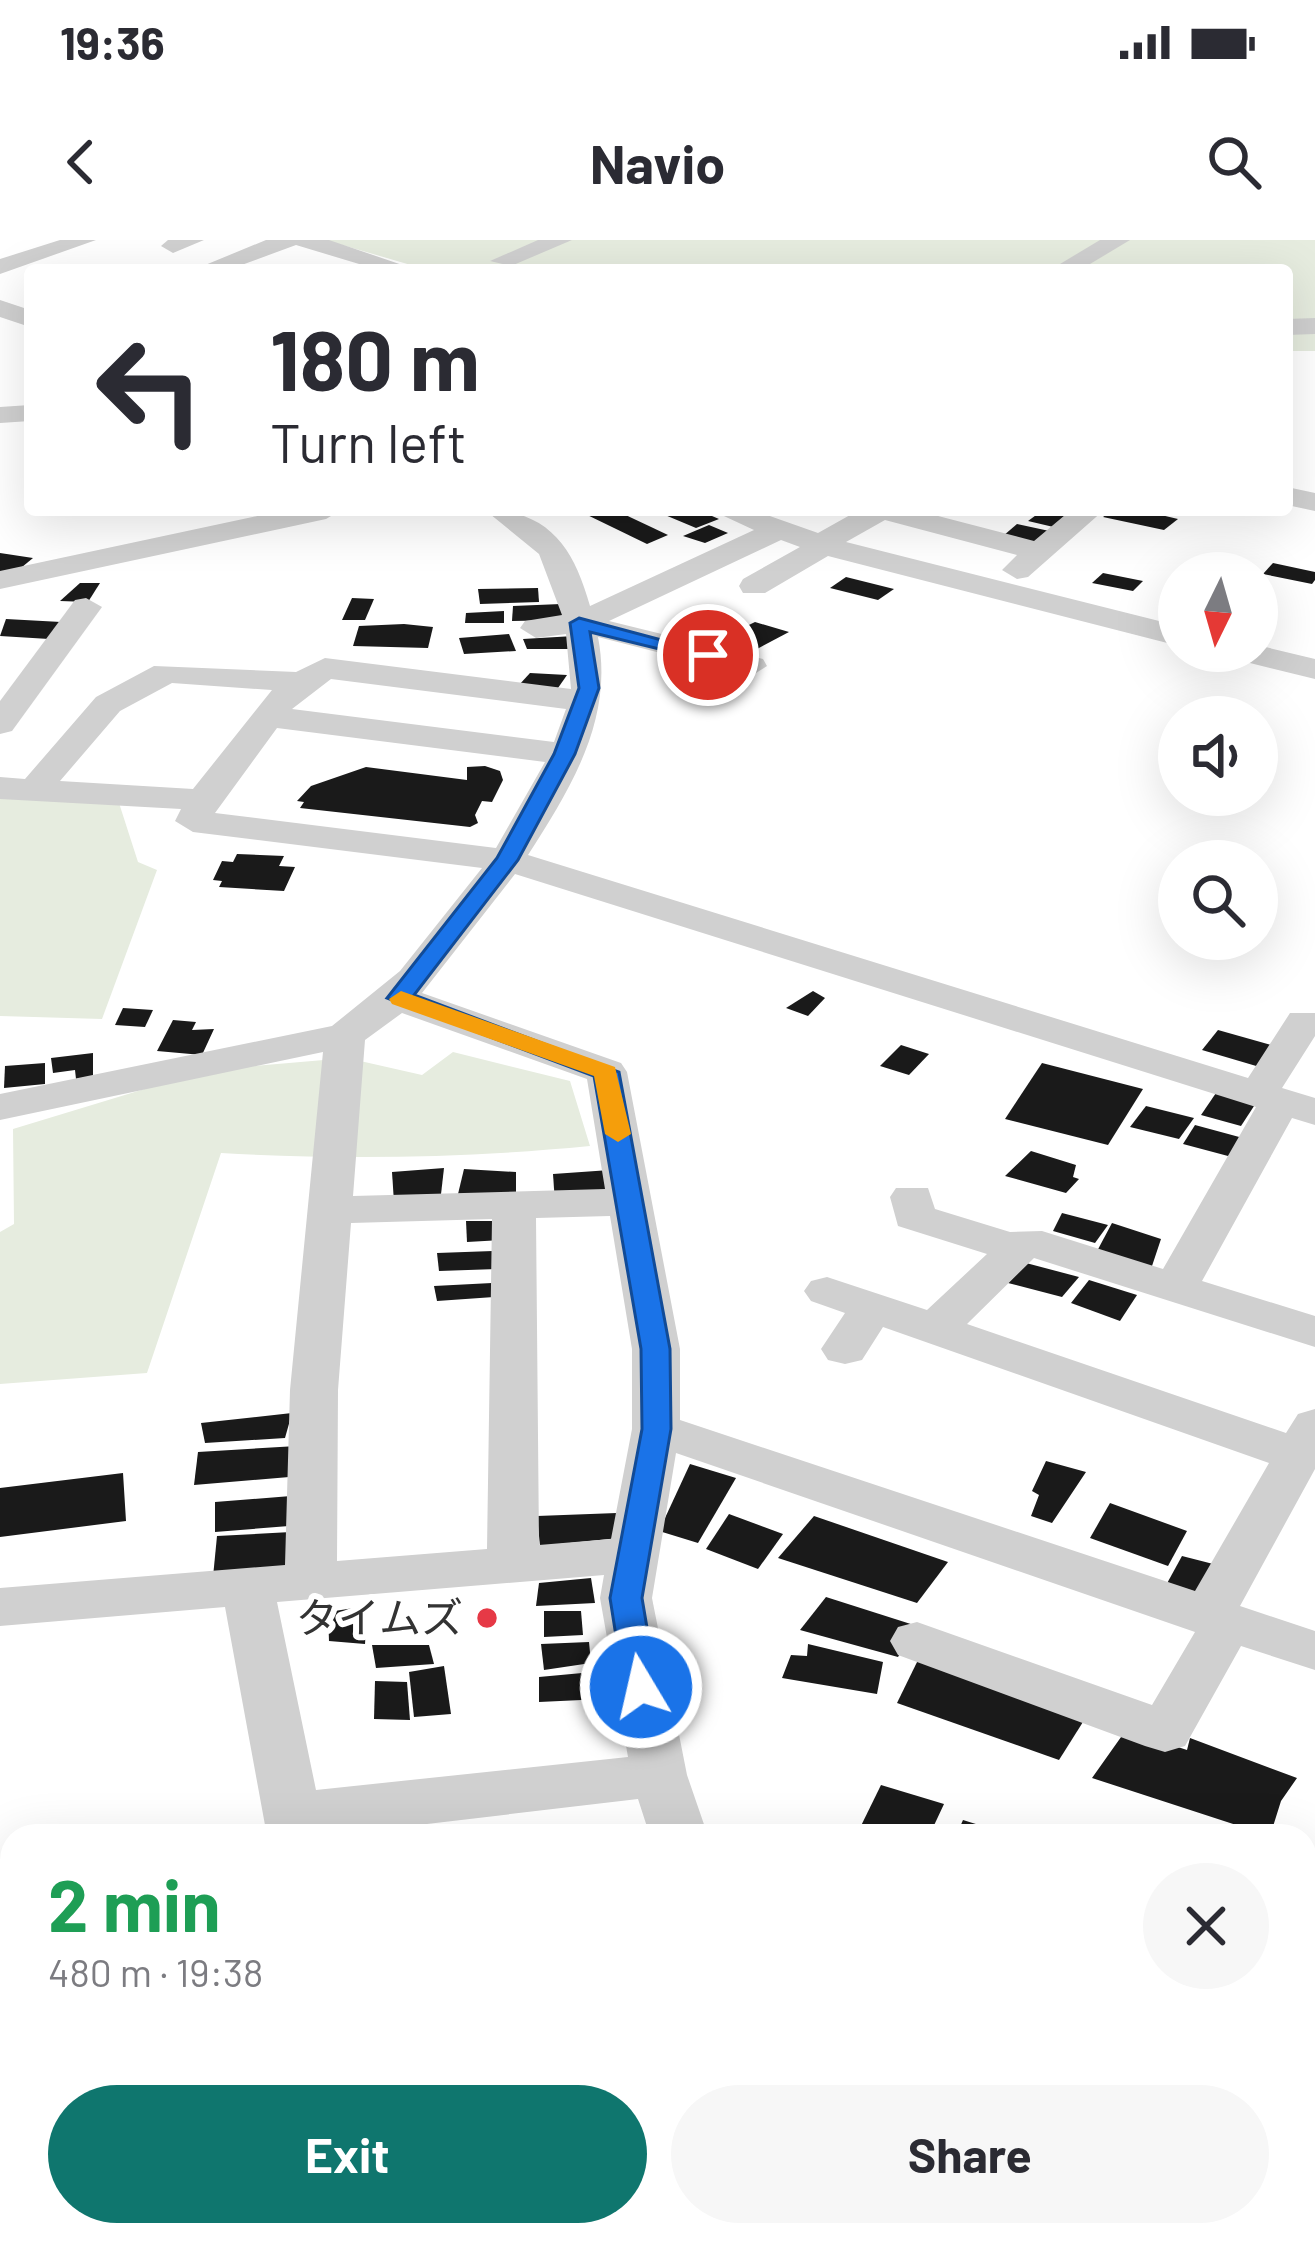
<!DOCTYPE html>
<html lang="en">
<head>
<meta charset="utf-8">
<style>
	:root { --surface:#fff; --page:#f7f7f7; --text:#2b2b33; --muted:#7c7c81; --accent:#0f766e }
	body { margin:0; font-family:Barlow,"Noto Sans JP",sans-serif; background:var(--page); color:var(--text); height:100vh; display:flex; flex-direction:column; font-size:45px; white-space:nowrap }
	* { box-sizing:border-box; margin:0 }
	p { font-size:39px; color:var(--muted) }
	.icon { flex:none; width:66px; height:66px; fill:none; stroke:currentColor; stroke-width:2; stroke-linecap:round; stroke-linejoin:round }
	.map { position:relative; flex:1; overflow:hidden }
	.drawer { position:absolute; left:0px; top:1584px; width:1317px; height:423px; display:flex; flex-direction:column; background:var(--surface); border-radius:36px 36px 0 0; box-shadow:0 12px 48px #0002 }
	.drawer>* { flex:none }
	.banner { position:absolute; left:24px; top:24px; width:1269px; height:252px; border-radius:12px; box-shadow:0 12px 48px #0002; background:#fff; color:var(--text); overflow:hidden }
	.needle { width:78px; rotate:185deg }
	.fabs { position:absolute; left:1158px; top:312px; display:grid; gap:24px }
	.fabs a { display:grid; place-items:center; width:120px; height:120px; border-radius:50%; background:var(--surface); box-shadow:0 12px 48px #0002; font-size:60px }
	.pin { position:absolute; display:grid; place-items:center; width:102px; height:102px; color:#fff; margin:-51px; border:6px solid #fff; border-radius:50%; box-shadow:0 3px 12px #0007 }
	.me { position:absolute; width:132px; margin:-66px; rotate:351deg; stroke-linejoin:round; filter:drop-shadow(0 0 9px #0008) }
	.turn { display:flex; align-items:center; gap:42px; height:252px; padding:0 48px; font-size:54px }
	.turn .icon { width:156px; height:156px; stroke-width:2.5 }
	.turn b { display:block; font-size:84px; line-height:102px }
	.round { display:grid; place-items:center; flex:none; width:126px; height:126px; border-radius:63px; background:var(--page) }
	.summary { display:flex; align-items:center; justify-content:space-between; height:204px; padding:0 48px }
	h1 { font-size:72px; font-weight:700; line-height:90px; color:#1e9e55 }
	.button { display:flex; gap:24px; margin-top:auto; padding:24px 48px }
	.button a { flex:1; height:138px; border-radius:72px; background:var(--accent); color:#fff; font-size:48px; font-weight:700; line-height:138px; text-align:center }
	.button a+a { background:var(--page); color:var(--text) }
	.status { display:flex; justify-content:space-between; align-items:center; height:84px; padding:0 60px; background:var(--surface); direction:ltr }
	.status svg { height:33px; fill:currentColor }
	header { display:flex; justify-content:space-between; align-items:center; height:156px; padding:0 48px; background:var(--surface); font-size:54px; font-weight:700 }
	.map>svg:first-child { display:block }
</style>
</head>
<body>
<div class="status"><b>19:36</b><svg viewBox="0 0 49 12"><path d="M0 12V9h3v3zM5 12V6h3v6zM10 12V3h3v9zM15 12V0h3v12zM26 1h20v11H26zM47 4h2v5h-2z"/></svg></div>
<header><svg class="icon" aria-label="back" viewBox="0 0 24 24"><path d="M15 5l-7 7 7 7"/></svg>Navio<svg class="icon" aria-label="search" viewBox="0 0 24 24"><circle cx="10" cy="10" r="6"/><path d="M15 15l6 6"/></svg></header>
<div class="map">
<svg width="1315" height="2005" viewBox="0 0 1315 2005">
	<rect width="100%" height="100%" fill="#fff"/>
	<g fill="#e6ecdf">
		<polygon points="325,0 1315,0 1315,111 1287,111 1287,30 428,30"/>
		<polygon points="0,557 119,563 138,622 157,630 102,779 0,776"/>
		<path d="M453 812 570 841 590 906C466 918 345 920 221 913L147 1133 0 1144V992L14 984 13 889 207 830 347 818 422 835Z"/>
	</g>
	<g fill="#1a1a1a">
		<polygon points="577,270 615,270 668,295 647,304"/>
		<polygon points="681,270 693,276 705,273 719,279 696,288 665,275"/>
		<polygon points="1043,270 1063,270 1057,275 1062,276 1081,275 1062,289 1028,281"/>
		<polygon points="1112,270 1140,270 1178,279 1164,290 1103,277"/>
		<polygon points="1017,284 1054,292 1039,305 1003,296"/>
		<polygon points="709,285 728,293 705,303 683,296"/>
		<polygon points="0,313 33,318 16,332 0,333"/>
		<polygon points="1273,323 1315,332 1315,340 1312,344 1263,334"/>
		<polygon points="1103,333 1143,341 1133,351 1092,343"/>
		<polygon points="846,337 894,349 878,360 830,348"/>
		<polygon points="80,343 100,343 88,362 60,361"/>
		<polygon points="538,348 539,362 480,364 478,349"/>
		<polygon points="352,358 374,359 365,380 342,380"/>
		<polygon points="561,364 566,380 512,381 513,366"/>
		<polygon points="504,371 504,383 465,383 466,373"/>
		<polygon points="6,379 61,382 49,399 0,396"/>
		<polygon points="755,382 789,392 742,417 708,405"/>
		<polygon points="404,384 433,387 428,408 353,406 359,386"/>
		<polygon points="509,394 516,411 464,414 459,398"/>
		<polygon points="574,396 572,409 527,409 523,399"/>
		<polygon points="530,433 567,435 558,448 519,445"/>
		<polygon points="485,526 500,531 503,540 492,562 482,561 475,575 478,583 470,587 300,568 304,562 297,561 311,546 366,527 467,540 467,527"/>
		<polygon points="237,614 284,616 279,626 295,627 284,651 219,647 222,641 213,640 222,621 233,622"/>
		<polygon points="813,751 825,758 808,776 786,768"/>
		<polygon points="123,768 153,770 145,787 115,785"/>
		<polygon points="173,780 196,782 192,790 214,789 202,815 157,811"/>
		<polygon points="1218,790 1275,806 1263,828 1202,810"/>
		<polygon points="901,805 929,814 909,835 880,826"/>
		<polygon points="93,813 93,836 76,839 75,830 53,833 51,818"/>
		<polygon points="45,823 45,844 4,848 5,826"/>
		<polygon points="1042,823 1143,849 1108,905 1005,879"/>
		<polygon points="1216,853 1256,863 1241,886 1201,875"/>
		<polygon points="1146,866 1194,878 1179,899 1130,887"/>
		<polygon points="1195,885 1254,901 1243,920 1183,904"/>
		<polygon points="1031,911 1076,925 1073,937 1079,939 1066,953 1005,936"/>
		<polygon points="444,928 440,963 394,962 392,932"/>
		<polygon points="464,929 516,932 516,958 458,954"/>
		<polygon points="610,930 610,958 555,963 553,934"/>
		<polygon points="1062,973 1108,985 1095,1003 1053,991"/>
		<polygon points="466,981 500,981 502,1000 467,1002"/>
		<polygon points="1112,983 1161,999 1151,1029 1096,1013"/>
		<polygon points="493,1011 497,1029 439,1031 437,1013"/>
		<polygon points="1026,1023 1079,1037 1062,1057 1008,1043"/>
		<polygon points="1089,1040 1137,1055 1120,1081 1071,1063"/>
		<polygon points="492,1043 494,1057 437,1061 434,1046"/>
		<polygon points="292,1173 285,1198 205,1203 201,1183"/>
		<polygon points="297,1206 301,1236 194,1245 198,1212"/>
		<polygon points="1046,1221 1086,1232 1052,1283 1031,1276 1039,1255 1032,1251"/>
		<polygon points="690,1224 736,1238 698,1303 659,1291"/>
		<polygon points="123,1233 126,1281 0,1297 0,1248"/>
		<polygon points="291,1256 289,1286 215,1292 215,1262"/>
		<polygon points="1110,1263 1187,1291 1168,1326 1090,1298"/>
		<polygon points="617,1273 619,1298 540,1306 537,1276"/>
		<polygon points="729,1274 783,1294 758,1329 706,1309"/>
		<polygon points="814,1276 948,1322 917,1363 778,1318"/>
		<polygon points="291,1292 291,1332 213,1337 217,1296"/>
		<polygon points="1182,1316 1221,1326 1209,1364 1165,1347"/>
		<polygon points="591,1338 595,1363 536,1366 539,1343"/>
		<polygon points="826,1357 917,1386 898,1417 800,1390"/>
		<polygon points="367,1366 365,1404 329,1401 328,1372"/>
		<polygon points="544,1371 581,1371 583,1395 544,1397"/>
		<polygon points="589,1402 591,1423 544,1430 541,1404"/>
		<polygon points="808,1404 883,1422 877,1454 782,1438 791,1415 807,1416"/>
		<polygon points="372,1405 429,1405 434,1424 376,1428"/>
		<polygon points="919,1418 1088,1474 1059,1520 897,1463"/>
		<polygon points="444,1426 451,1474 414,1477 409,1432"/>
		<polygon points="604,1431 603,1459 539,1462 539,1437"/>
		<polygon points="375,1441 407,1442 410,1480 374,1479"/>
		<polygon points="1126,1490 1187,1510 1190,1498 1297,1538 1281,1561 1270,1596 1092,1538"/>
		<polygon points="881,1545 944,1564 929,1596 856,1596"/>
		<polygon points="963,1580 1011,1595 1011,1596 956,1596"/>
		<polygon points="1305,1689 1315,1692 1315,1929 1305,1925"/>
		<polygon points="12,1791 12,1915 3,1917 0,1793"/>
		<rect x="570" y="1995" width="50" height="10"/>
		<polygon points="647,1995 791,1996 792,2005 647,2005"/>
	</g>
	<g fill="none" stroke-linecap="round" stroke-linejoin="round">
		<g fill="#d0d0d0" fill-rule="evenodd">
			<polygon points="60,0 96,0 0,34 0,19"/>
			<polygon points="168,0 204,0 173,13 161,6"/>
			<polygon points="266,0 329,0 417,30 379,30 296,5 228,30 193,30"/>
			<polygon points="538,0 572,0 511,26 490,21"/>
			<polygon points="1100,0 1130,0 1080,30 1050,30"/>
			<polygon points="0,60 30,70 30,87 0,77"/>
			<polygon points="1315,78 1315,94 1287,95 1287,79"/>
			<polygon points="30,165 30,181 0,183 0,167"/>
			<polygon points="1287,247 1315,253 1315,271 1287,265"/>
			<polygon points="285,270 341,270 326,279 0,349 0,331"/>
			<path d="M485 270C549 270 574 308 590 366L754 290 711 270H753L818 293 859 270H915L1034 301 1071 270H1104L1028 337 1017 339 1002 330 1017 315 885 280 846 302 1179 386V406L828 316 765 353H743L739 346 743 339 800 307 781 300 609 381 763 419 767 426 751 436 598 397C614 479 571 548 528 615L1248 838 1290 773H1315V796L1282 848 1315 858V885L1292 878 1202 1041 1315 1076V1107L1034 1018 967 1084 1286 1193 1298 1174 1315 1169V1229L1240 1366 1315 1391V1430L1241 1406 1185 1506 1165 1512 1145 1506 898 1415 890 1401 898 1387 917 1382 1152 1465 1195 1392 676 1213 652 1358 687 1535 708 1596H650L638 1559 325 1596H267L225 1367 0 1386V1348L285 1325 290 1150 323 812 0 880V854L332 786 400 731 482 628 193 592 175 581 181 569 0 559V537L25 539 96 457 154 426 296 432 325 418 571 449 566 394 536 398 520 388 525 381 562 375 539 314ZM331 439 566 469 554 502 292 469ZM172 443 272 450 193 549 60 541 120 471ZM277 488 545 522 496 608 215 573ZM515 634 1256 867 1163 1029 1042 991 1010 992 935 969 928 948H896L890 957 898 986 987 1014 927 1070 827 1037 811 1041 804 1051 811 1061 845 1073 821 1109 828 1120 845 1124 862 1120 883 1087 1269 1223 1195 1351 680 1180V1109L627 832 621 823 422 753ZM402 773 587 839 605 949 353 956 365 800ZM610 976 632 1109V1189L611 1299 539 1305 536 978ZM492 979 487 1309 337 1321 338 1150 351 983ZM604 1335 600 1358 628 1517 316 1550 277 1362Z"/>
			<polygon points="86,358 102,367 12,491 0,494 0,461 75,360"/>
			<polygon points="1257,405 1315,419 1315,439 1230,418 1225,411 1257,411"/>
			<polygon points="12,1733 12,1783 0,1786 0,1736"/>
			<polygon points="818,1995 884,1995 887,2005 821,2005"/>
		</g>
	</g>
	<polygon fill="#1a73e8" stroke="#114b97" stroke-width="3" points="579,378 718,415 708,421 590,392 599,448 575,514 518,620 414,755 619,832 670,1109 671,1189 642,1358 657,1447 641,1459 624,1447 610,1358 642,1189 641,1109 594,836 387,758 497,618 554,514 579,448 570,383"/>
	<polygon fill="#f59e0b" points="401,751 615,827 631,894 618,902 605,894 594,836 392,764 389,759"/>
	<circle fill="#e63946" stroke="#fff" stroke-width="4.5" cx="487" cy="1378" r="12"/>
	<g text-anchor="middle" stroke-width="12" stroke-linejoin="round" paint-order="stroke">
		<g font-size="42" fill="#333" stroke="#fff" text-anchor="end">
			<text x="463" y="1393">タイムズ</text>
		</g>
	</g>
</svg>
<div class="fabs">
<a><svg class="needle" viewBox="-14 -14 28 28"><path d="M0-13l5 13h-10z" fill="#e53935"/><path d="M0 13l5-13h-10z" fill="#7c7c81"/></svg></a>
<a><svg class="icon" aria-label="sound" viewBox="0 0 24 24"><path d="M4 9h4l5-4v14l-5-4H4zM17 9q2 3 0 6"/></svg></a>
<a><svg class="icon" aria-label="search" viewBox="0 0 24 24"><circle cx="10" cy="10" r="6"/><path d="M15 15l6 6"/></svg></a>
</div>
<div class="pin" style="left:708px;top:415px;background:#d93025"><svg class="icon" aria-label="arrive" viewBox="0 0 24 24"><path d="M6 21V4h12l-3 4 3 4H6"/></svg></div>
<svg class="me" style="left:641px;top:1447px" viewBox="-20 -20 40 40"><circle r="17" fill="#1a73e8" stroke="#fff" stroke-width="3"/><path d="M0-11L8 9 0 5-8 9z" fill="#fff"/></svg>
<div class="banner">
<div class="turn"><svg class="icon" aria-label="left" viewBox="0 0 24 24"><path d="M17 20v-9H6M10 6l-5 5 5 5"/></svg><div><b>180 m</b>Turn left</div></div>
</div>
<section class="drawer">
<div class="summary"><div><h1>2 min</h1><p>480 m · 19:38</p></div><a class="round"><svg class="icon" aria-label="close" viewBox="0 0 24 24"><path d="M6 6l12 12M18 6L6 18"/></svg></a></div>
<div class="button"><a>Exit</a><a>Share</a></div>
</section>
</div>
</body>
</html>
